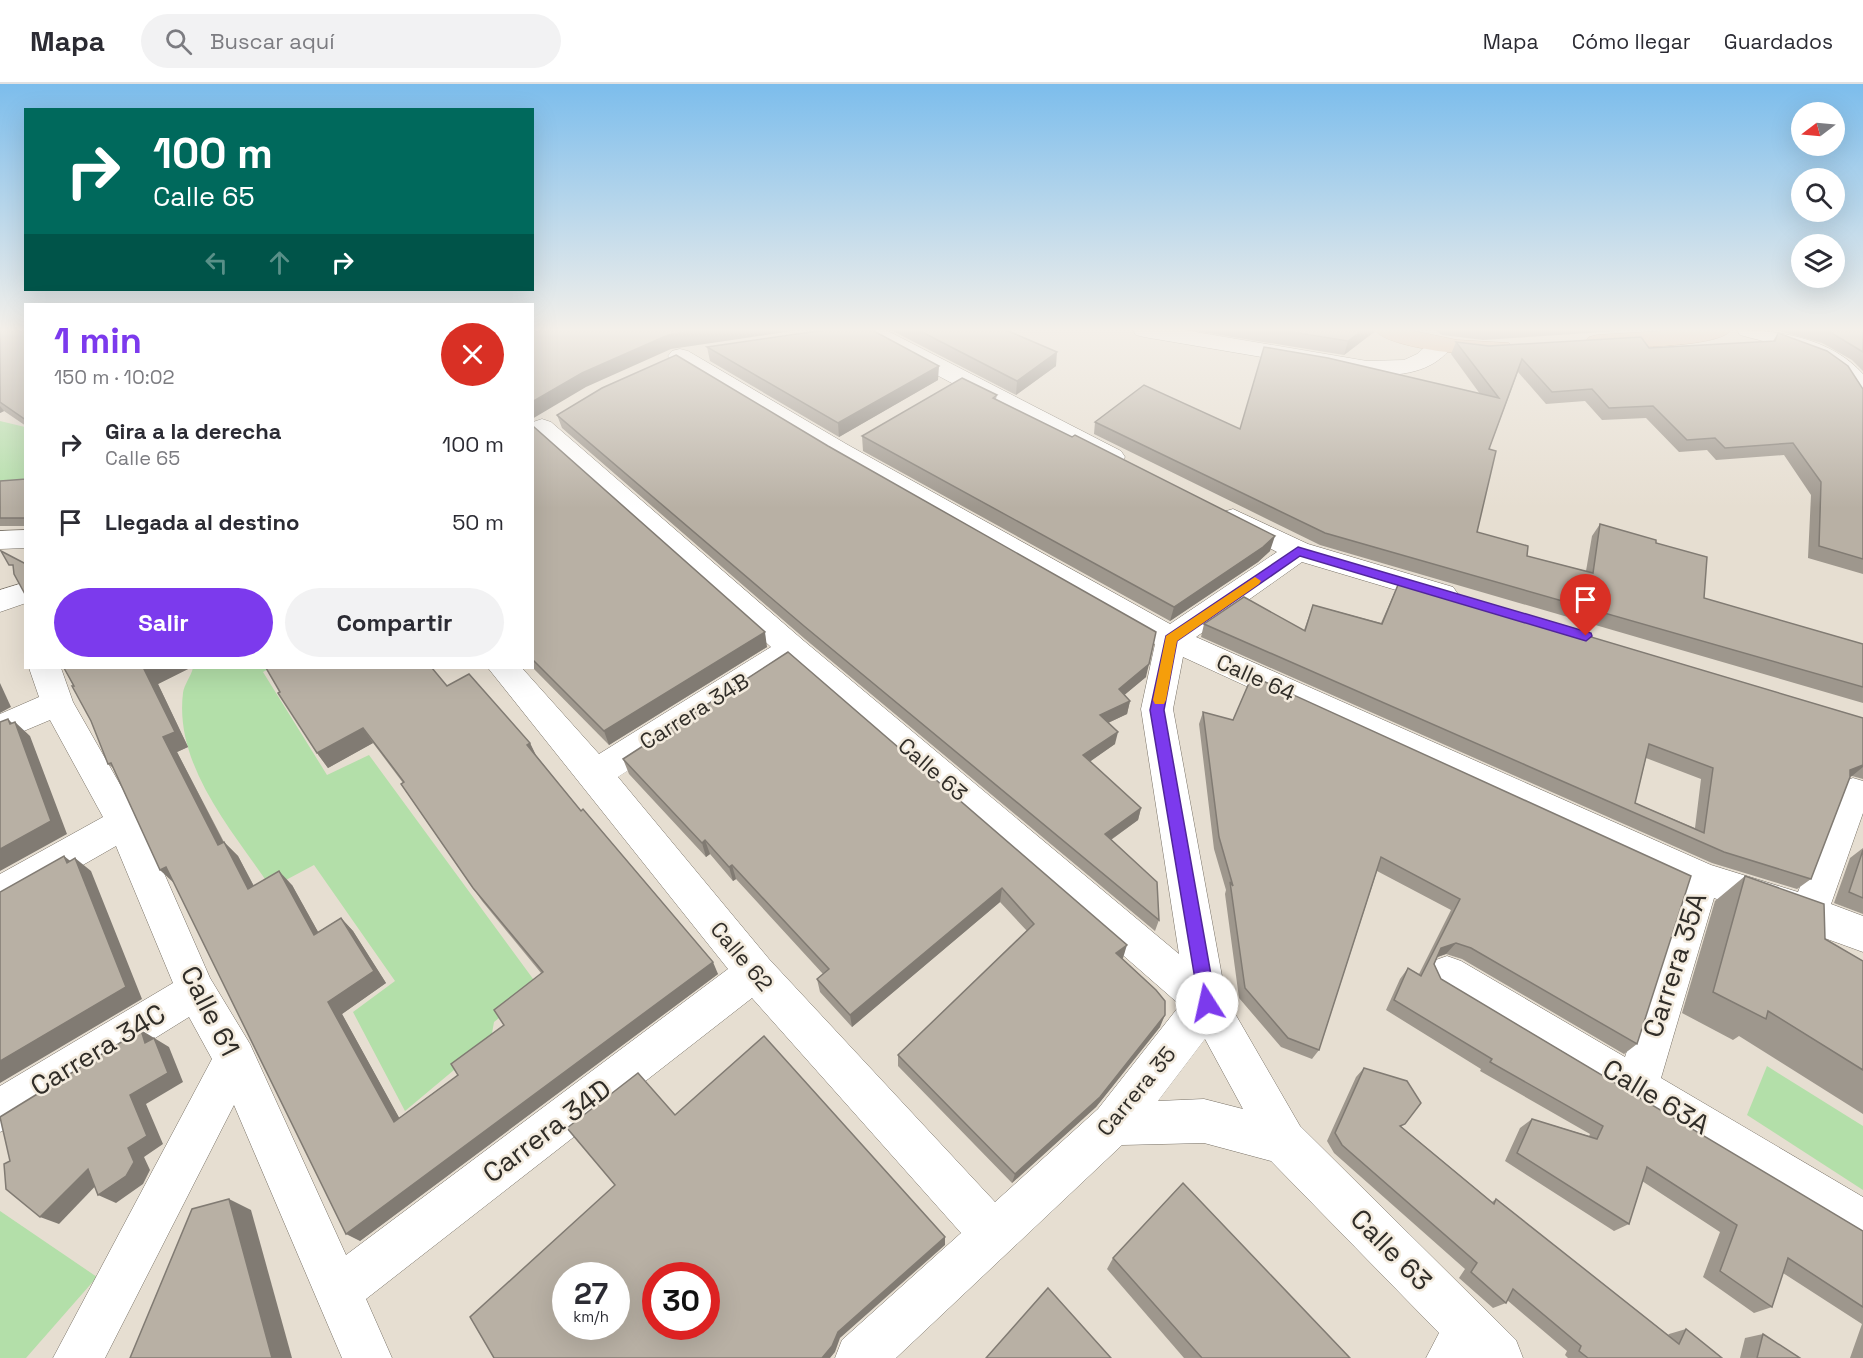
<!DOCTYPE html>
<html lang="es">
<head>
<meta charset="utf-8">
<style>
	:root { --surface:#fff; --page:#f2f2f3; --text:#2b2b33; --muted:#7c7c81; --line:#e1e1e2; --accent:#7c3aed }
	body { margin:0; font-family:"Space Grotesk",sans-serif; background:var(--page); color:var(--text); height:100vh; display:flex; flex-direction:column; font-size:22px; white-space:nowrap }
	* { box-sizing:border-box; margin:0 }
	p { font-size:20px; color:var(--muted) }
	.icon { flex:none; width:33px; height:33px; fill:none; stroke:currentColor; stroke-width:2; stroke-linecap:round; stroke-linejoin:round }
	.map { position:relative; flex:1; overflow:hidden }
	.sheet { position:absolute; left:24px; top:219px; width:510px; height:366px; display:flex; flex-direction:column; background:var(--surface); border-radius:0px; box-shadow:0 6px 24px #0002 }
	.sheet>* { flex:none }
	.hud { position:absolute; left:24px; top:24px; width:510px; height:183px; border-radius:0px; box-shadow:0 6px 24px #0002; background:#00695c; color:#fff; overflow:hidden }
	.needle { width:39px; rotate:254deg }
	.buttons { position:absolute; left:1791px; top:18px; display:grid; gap:12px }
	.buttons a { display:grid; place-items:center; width:54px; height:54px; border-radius:50%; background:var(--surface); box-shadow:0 6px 24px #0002; font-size:30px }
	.speed { position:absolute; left:552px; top:1178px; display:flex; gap:12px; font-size:30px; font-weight:700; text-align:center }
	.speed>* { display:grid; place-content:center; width:78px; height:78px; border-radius:50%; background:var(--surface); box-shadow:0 6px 24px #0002; line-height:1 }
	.speed small { font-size:15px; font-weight:400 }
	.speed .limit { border:9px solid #d22; background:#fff; color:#111 }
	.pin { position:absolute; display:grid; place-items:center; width:51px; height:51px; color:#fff; margin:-62px -26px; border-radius:50% 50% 50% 0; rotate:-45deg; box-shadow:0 0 6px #0007 }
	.pin .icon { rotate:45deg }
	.me { position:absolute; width:66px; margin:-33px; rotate:350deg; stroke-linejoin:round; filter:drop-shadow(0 0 4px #0008) }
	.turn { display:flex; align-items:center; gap:21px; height:126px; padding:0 30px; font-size:27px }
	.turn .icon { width:78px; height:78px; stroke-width:2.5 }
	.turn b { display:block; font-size:42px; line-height:51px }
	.lanes { display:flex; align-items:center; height:57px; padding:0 30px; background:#0003; justify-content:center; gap:30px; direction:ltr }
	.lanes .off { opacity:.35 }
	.round { display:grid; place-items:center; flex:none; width:63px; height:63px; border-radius:32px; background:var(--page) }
	.headline { display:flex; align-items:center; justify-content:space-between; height:102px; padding:0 30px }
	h1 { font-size:36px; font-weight:700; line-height:45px; color:var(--accent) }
	.action { display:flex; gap:12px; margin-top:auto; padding:12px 30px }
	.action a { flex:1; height:69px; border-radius:36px; background:var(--accent); color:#fff; font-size:24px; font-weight:700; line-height:69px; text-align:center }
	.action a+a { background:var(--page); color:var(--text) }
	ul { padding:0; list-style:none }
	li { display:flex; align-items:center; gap:18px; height:78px; padding:0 30px }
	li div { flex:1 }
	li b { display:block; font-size:22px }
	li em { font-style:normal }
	header { display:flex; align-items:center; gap:36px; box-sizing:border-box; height:84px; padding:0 30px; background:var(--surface); border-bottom:2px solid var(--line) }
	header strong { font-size:28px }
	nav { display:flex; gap:33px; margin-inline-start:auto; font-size:21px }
	.search { width:420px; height:54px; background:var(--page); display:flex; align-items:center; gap:15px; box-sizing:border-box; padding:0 21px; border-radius:33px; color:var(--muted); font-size:22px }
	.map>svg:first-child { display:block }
</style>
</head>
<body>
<header>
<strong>Mapa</strong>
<div class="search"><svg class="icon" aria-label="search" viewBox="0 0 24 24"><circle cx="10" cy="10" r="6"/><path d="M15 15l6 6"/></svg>Buscar aquí</div>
<nav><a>Mapa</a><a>Cómo llegar</a><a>Guardados</a></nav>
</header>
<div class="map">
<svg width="1863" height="1274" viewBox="0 0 1863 1274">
	<rect width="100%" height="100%" fill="#e6ded1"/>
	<g fill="#b3dfa9">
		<polygon points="0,337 25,343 25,398 0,398"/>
		<path d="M193 584H270L263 588 327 691 369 671 539 903 494 938 491 955 405 1027 353 928 395 897 314 781 271 804C233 747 174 682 183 609 184 601 191 592 193 584Z"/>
		<polygon points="1767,982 1863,1042 1863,1106 1747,1031"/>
		<polygon points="0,1127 97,1193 26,1274 0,1274"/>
	</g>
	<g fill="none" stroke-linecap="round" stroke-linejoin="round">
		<defs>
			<g id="minor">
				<polygon points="858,246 886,246 1121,367 1125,373 1121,379 1112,381 1103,379 861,251"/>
				<path d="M1133 246H1184L1367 277 1404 276 1417 270 1434 255H1450L1454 260C1433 290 1400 292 1367 291L1144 253 1136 251Z"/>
				<path d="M1737 246C1781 246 1832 255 1863 290V320L1854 318C1849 310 1847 301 1840 293 1816 267 1772 260 1740 251Z"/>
				<path d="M680 265 688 267 848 361 1170 540 1277 468 1223 440 1219 434 1223 428 1233 425 1308 460 1453 503 1458 510 1453 517 1443 520 1302 478 1196 553 1711 781 1798 808 1841 698 1853 694 1863 697V729L1831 820 1863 832V868L1714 814 1661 994 1863 1113V1162L1847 1155 1433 903 1427 890 1433 877 1447 872 1461 877 1625 973 1681 802 1183 573 1173 625 1226 914 1300 1042 1516 1256 1523 1274H1426L1439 1249 1271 1077 1204 1059 1122 1061 896 1274H835L842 1256 961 1149 752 914 366 1215 392 1274H342L234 1021 105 1274H53L212 975 189 933 15 1041 0 1048V1002L173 899 116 762 13 821 0 826V790L103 733 50 636 0 657V630L39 613 29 584H61L73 618 142 739 210 894 250 960 346 1171 728 885 488 584H522L599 670 771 563 533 348V338L542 335 551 338 804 557 1179 870 1141 625 1155 560 830 373 672 277 668 272 672 267ZM791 581 1180 921 1098 1025 995 1118 769 875 618 693ZM1205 955 1243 1025 1204 1015 1158 1017Z"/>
				<polygon points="26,446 26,464 0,465 0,447"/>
				<polygon points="26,498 26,519 0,528 0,506"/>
			</g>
			<g id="major">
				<path d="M1375 246H1409L1457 256 1509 259 1513 264 1509 269C1486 275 1387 265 1375 246Z"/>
				<path d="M1680 246H1731C1719 264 1622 263 1597 265L1589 263 1585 258 1589 253 1597 251Z"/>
			</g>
		</defs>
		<use href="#minor" stroke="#787166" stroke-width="1"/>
		<use href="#major" stroke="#926745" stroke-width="1"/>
		<use href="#minor" fill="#fff" fill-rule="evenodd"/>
		<use href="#major" fill="#ddb699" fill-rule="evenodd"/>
	</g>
	<g fill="#9e978d" fill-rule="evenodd">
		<polygon points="0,246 26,246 26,342 4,327 0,329"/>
		<polygon points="891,246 1006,246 1056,282 1016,311"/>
		<polygon points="1189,246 1375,246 1374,248 1344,271"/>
		<polygon points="1434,246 1622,246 1621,247 1483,256 1442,251"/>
		<polygon points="1775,246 1863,246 1863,287 1852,276 1822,259"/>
		<polygon points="1778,249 1863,305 1863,490 1808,474 1811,411 1784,371 1716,376 1707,366 1679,368 1646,334 1602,336 1585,317 1546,320 1518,288 1489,365 1477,448 1527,472 1586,487 1592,452 1600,440 1656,459 1704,514 1863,560 1863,619 1320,461 1094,350 1095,338 1240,345 1480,310 1451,270 1456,258 1489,262 1649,264 1773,257"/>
		<polygon points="707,263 938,296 839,353 710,277"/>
		<polygon points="997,311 996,315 1270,467 1258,478 1170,537 863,367 862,352"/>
		<polygon points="557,331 1146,593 1124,611 1130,617 1127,630 1108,639 1115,660 1090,677 1141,724 1138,736 1111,756 1159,836 1155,847 805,555 562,344"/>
		<polygon points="532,343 767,563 609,661 532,583"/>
		<polygon points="26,395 26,442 0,442 0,397"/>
		<path d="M1400 496 1863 634V695L1852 692 1850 693 1811 795 1797 805 1712 779 1201 553 1204 540 1304 546 1313 521 1381 539ZM1646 674 1701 695 1695 744 1635 719Z"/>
		<polygon points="788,568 1123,874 1122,875 1160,943 1096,1023 1012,1099 898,982 898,971 1027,847 1000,818 852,943 820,908 817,895 823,890 736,795 733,797 710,770 706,773 629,690 623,675"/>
		<polygon points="64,584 190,584 158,600 188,663 177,668 224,758 238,772 254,802 292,801 318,848 341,834 353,847 386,899 342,930 399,1034 458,991 504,941 541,889 482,817 401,700 403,699 373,659 328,684 317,669 447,602 530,659 536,671 581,727 718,890 360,1157 173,797 160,786 113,684 108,680 91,637"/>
		<polygon points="1252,592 1637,960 1624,970 1462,875 1446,870 1437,873 1434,880 1441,895 1863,1147 1863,1274 1850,1274 1862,1240 1783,1189 1772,1223 1754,1229 1703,1193 1720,1148 1642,1097 1629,1140 1614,1147 1505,1077 1520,1044 1532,1035 1589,1052 1590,1050 1480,987 1481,985 1386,926 1400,895 1408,884 1419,890 1451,826 1377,787 1319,966 1312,975 1281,963 1239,914 1225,810 1226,806 1214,765 1199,640 1203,628 1233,636"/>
		<polygon points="1863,764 1863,830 1834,819 1850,774"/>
		<polygon points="1745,792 1825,855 1863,877 1863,1030 1739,952 1733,956 1682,929 1715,817"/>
		<polygon points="1364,984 1402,1043 1492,1118 1496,1115 1668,1251 1669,1250 1686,1245 1722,1274 1568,1274 1565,1271 1567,1267 1507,1216 1506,1219 1493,1224 1459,1194 1465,1185 1334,1069 1327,1057 1356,993"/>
		<polygon points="1113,1174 1350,1274 1184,1274 1107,1185"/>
		<polygon points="1763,1250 1800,1274 1740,1274 1745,1254"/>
	</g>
	<g fill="#817b73">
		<polygon points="701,246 799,246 671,265 586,303 532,335 532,318 582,289 668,251"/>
		<polygon points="1363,246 1375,246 1374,248 1344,271 1348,257"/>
		<polygon points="1057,268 1056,282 1016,311 1017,297"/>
		<polygon points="939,282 938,296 839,353 838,339"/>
		<polygon points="0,322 4,327 0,329"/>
		<polygon points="1275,452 1270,467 1258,478 1170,537 1174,523"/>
		<polygon points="765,548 767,563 609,661 604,647"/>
		<polygon points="1149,580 1146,593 1116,618 1119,605"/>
		<polygon points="146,584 190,584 158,600 188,663 177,668 232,775 218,761 163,653 144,585"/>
		<polygon points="0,599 11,623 0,629"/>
		<polygon points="1130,617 1127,630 1097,644 1100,631"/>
		<polygon points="8,635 16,643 15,638 30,652 67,750 0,787 0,765 10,640"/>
		<polygon points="363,644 373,659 328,684 317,669"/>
		<polygon points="1118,648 1115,660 1081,684 1083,671"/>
		<polygon points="530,659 537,674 527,661"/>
		<polygon points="1863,681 1863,683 1852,692 1836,698 1850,686"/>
		<polygon points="1141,724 1138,736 1102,762 1105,750"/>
		<polygon points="705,756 710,770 706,773 702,759"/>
		<polygon points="224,758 238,772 262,818 248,805"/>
		<polygon points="64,772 78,783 75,774 91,787 142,915 0,999 0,977 67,779"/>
		<polygon points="732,781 736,795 733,797 729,783"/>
		<polygon points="166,783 175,800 160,786"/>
		<polygon points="279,787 292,801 327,864 314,851"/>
		<polygon points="1002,804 1000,818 852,943 850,931"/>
		<polygon points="341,834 353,847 386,899 342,930 407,1048 394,1038 328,918"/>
		<polygon points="1456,859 1446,870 1432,875 1441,864"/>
		<polygon points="1127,861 1123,874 1113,882 1116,869"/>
		<polygon points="713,878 718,890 360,1157 346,1150"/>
		<polygon points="1165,931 1160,943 1096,1023 1012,1099 1015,1090"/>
		<polygon points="141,946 169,963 183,998 146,1020 163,1060 144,1073 150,1086 143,1100 116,1119 98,1111 128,1064 130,1011 145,959"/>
		<polygon points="88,1085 105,1092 59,1140 40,1133"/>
		<polygon points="229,1115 251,1126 292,1274 272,1274"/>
		<polygon points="945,1153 945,1161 840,1254 835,1268 830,1274 822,1274 838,1248"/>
	</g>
	<g fill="#b8b0a4" stroke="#817b73" stroke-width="1.5" fill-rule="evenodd">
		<polygon points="0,246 26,246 26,336 0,318"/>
		<polygon points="532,246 701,246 668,251 582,289 532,318"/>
		<polygon points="825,246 872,246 939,282 838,339 707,263"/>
		<polygon points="918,246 1006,246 1057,268 1017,297"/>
		<polygon points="1279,246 1363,246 1348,257"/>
		<polygon points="1823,246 1863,246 1863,268 1830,248"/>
		<polygon points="1778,249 1827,267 1848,282 1863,305 1863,475 1819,462 1821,398 1793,359 1725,364 1715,354 1687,356 1653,322 1609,324 1592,305 1552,308 1522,275 1489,365 1496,367 1477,448 1528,462 1527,472 1593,489 1600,440 1656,456 1656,459 1707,473 1704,514 1863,560 1863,603 1325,449 1095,338 1144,301 1240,345 1264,263 1328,274 1499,314 1456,258 1489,262 1641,253 1649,264 1775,257"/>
		<polygon points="676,271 828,362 1156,548 1149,580 1119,605 1130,617 1100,631 1118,648 1083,671 1141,724 1105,750 1157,798 1159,836 804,542 557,331 602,304"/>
		<polygon points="962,294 997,311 993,314 1072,353 1075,351 1275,452 1263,463 1174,523 862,352"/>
		<polygon points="532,343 534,343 765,548 604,647 532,575"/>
		<polygon points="26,395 26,434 0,434 0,397"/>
		<polygon points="1,467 26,480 26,512 14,490 13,481 9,481"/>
		<path d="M1400 496 1863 634V681L1850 686V693L1811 795 1724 768 1204 540 1244 513 1305 547 1313 521 1382 540ZM1649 660 1713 684 1704 749 1635 719Z"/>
		<polygon points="788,568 1127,861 1116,869 1156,906 1165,917 1165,931 1100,1013 1015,1090 898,971 1034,840 1002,804 850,931 817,895 829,885 732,781 729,783 705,756 702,759 623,675"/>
		<polygon points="64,584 146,584 144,585 175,648 163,653 218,761 224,758 248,805 279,787 314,851 341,834 374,887 328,918 394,1038 458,991 451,980 504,941 494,926 543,888 473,804 401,700 404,698 363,644 317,669 278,609 280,608 266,584 432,584 447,602 469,590 530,659 527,661 581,727 583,725 713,878 346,1150 166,783 160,786 111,679 108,680 91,637 72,602 74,602"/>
		<polygon points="1252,592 1691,792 1637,960 1471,864 1456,859 1441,864 1434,880 1441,895 1863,1147 1863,1223 1788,1174 1772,1223 1720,1187 1737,1141 1647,1083 1629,1140 1517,1069 1532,1035 1597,1055 1603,1042 1490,978 1492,975 1394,916 1408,884 1421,892 1460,815 1381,773 1319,966 1288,954 1245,904 1230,798 1233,802 1219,753 1203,628 1233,636"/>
		<polygon points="8,635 10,640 15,638 51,737 0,765 0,638"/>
		<polygon points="1863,766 1863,814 1849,808"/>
		<polygon points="64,772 67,779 75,774 126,903 0,977 0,808"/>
		<polygon points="1745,792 1824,820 1825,855 1863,877 1863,986 1768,927 1766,935 1713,908"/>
		<polygon points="141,946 145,959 154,954 168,989 130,1011 147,1052 128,1064 134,1078 126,1092 98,1111 88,1085 40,1133 6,1105 4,1080 10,1077 0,1033"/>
		<path d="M764 952 945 1153 838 1248 832 1262 822 1274H494L470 1233 615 1101 567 1044 638 989 675 1031ZM566 1191H616V1242H566ZM656 1191H706V1242H656Z"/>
		<polygon points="1364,984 1407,997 1421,1019 1405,1040 1400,1042 1494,1120 1496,1115 1679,1260 1686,1245 1722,1274 1588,1274 1579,1267 1581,1262 1513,1205 1506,1219 1471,1188 1477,1179 1342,1061 1335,1049"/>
		<polygon points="1183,1099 1350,1274 1202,1274 1113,1174"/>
		<polygon points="229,1115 272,1274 130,1274 192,1125"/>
		<polygon points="1048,1204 1111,1274 986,1274"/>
		<polygon points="1763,1250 1800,1274 1757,1274"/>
	</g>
	<linearGradient id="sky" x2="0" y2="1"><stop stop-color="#7cbdec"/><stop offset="0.58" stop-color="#f4f0ea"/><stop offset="1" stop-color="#f4f0ea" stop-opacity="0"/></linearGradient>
	<rect width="1863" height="424" fill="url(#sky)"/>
	<polygon fill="#7c3aed" stroke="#51269a" stroke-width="1.5" points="1298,463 1591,549 1592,552 1586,557 1300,472 1177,557 1164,626 1216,919 1213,925 1207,927 1201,925 1199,919 1150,626 1166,552"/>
	<polygon fill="#f59e0b" points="1255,493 1261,497 1259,500 1177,557 1166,616 1164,620 1155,620 1153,616 1166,552"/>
	<g text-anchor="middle" stroke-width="5" stroke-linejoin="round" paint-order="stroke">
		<g font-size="22" fill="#302d28" stroke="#f3ebde">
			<text transform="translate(1256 593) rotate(24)" y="8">Calle 64</text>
			<text transform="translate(694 627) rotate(-32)" y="8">Carrera 34B</text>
			<text transform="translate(933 685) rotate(41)" y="8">Calle 63</text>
			<text transform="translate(742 872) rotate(50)" y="8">Calle 62</text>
			<text transform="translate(1136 1007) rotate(-50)" y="8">Carrera 35</text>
		</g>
		<g font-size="27" fill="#302d28" stroke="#f3ebde">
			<text transform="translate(1675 881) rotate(-72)" y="9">Carrera 35A</text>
			<text transform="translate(210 927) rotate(63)" y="9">Calle 61</text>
			<text transform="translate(98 966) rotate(-31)" y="9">Carrera 34C</text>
			<text transform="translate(1656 1013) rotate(31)" y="9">Calle 63A</text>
			<text transform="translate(547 1047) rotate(-37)" y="9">Carrera 34D</text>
			<text transform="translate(1391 1166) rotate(45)" y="9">Calle 63</text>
		</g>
	</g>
</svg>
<div class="buttons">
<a><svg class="needle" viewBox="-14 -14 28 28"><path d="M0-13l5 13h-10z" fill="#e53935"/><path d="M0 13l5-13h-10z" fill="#7c7c81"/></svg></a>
<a><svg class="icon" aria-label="search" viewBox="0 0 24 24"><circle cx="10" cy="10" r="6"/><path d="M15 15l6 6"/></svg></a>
<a><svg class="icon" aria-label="layers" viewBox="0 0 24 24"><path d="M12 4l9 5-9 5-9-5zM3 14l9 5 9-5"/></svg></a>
</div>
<div class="speed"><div>27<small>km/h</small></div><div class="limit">30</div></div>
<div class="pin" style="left:1586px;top:552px;background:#d93025"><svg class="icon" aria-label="arrive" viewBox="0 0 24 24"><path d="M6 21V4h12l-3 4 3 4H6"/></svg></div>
<svg class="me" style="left:1207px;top:919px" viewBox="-20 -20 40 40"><circle r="19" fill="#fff"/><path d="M0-13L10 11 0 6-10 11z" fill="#7c3aed"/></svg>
<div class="hud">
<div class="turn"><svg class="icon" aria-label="right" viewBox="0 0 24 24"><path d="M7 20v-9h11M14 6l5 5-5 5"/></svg><div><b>100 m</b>Calle 65</div></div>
<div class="lanes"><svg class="icon off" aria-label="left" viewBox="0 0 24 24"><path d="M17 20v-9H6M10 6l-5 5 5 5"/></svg><svg class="icon off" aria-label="ahead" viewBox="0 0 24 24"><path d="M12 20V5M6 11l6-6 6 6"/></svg><svg class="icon" aria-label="right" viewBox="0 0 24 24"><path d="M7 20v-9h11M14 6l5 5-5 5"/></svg></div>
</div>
<section class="sheet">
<div class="headline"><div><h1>1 min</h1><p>150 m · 10:02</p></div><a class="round" style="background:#d93025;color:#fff"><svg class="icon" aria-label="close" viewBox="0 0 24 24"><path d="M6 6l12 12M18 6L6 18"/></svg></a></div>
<ul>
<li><svg class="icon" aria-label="right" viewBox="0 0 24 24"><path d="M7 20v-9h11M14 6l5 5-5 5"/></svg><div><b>Gira a la derecha</b><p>Calle 65</p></div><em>100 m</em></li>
<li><svg class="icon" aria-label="arrive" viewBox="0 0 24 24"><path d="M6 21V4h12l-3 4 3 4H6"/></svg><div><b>Llegada al destino</b></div><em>50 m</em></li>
</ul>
<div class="action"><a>Salir</a><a>Compartir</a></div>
</section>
</div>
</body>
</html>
